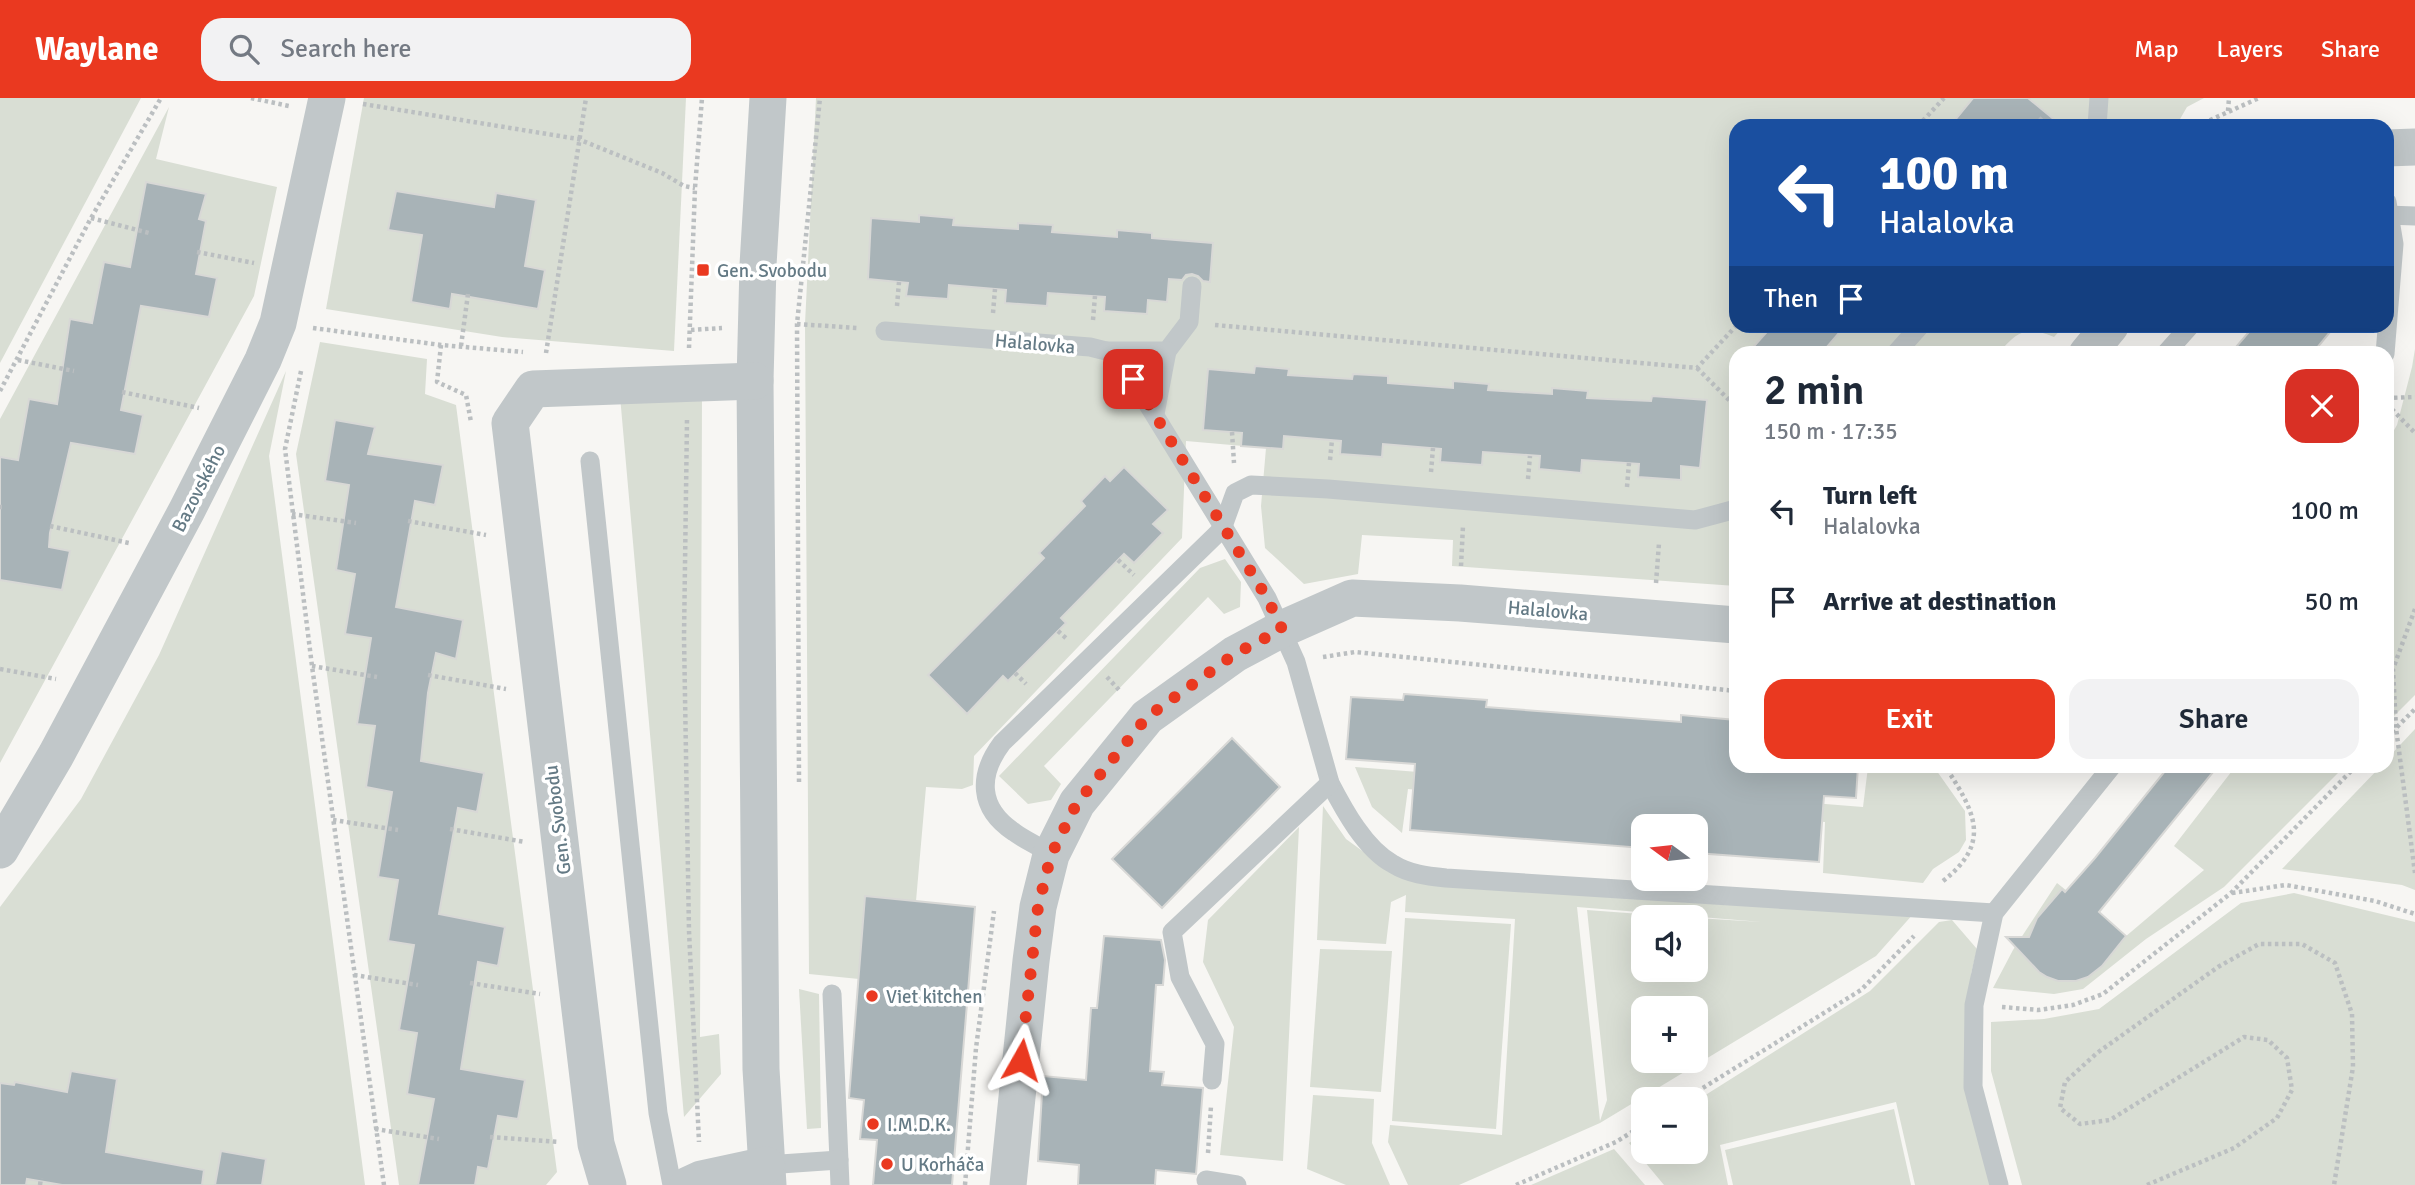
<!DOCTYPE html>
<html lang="en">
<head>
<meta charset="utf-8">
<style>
	:root { --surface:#fff; --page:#f2f2f3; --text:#1f2937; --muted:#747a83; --accent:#ea3920 }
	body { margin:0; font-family:Signika,sans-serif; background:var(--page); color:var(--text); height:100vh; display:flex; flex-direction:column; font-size:26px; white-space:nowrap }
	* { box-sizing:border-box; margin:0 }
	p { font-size:23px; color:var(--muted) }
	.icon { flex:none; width:38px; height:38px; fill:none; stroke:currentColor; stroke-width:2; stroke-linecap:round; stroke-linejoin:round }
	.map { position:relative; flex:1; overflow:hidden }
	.drawer { position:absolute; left:1729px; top:248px; width:665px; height:427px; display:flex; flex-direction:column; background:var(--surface); border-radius:21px; box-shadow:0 7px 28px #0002 }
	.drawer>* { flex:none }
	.banner { position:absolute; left:1729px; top:21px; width:665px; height:214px; border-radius:21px; box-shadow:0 7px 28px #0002; background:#1a4fa0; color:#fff; overflow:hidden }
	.needle { width:46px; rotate:285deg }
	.buttons { position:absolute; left:1631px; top:716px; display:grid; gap:14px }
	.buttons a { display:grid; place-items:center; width:77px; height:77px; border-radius:14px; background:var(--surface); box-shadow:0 7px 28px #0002; font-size:35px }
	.pin { position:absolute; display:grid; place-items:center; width:60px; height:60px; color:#fff; margin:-30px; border-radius:14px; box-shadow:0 4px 10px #0006 }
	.me { position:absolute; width:77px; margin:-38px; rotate:6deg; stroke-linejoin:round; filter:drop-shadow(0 0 5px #0008) }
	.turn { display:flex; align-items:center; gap:24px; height:147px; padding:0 35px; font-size:32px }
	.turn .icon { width:91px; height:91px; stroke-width:2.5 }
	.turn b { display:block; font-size:49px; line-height:60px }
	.then { display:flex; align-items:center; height:66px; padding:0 35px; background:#0003; gap:14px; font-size:26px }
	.round { display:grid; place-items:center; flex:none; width:74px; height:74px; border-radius:21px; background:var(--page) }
	.head { display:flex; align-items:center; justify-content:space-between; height:119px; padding:0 35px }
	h1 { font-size:42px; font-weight:600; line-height:52px }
	.primary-button { display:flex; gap:14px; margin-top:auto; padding:14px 35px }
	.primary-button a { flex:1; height:80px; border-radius:21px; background:var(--accent); color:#fff; font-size:28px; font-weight:600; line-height:80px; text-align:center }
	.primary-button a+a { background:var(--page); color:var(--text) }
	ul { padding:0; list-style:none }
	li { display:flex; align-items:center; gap:21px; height:91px; padding:0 35px }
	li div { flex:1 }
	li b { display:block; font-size:26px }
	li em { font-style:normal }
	header { display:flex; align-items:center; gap:42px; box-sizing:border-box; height:98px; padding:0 35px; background:var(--accent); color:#fff }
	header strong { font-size:33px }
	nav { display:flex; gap:38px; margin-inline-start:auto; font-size:24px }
	.search { width:490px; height:63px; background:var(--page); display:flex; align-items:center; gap:18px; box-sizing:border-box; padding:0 24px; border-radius:21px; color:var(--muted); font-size:26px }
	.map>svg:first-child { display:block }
</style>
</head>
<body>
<header>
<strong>Waylane</strong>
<div class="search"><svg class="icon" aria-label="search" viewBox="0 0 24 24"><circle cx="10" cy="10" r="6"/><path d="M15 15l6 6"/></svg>Search here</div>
<nav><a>Map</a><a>Layers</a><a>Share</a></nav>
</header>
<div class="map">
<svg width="2415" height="1087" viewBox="0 0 2415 1087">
	<rect width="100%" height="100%" fill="#f7f6f3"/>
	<g fill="#d9ded4" fill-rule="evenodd">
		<polygon points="0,0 141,0 0,265"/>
		<polygon points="364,0 686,0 674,253 502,239 326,211"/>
		<path d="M816 0H2204L2187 9 2176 28H1736V228H2064L2054 239C2027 228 2017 233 1999 255L1736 256V488L1452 468 1453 442 1362 437 1358 476 1304 486 1265 450 1261 408 1266 350 1186 343 1182 440 974 658 973 687 962 691 926 689 916 803 865 799 859 881 809 876 805 226Z"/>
		<polygon points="169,9 156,61 277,89 254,198 0,665 0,321"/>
		<polygon points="320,244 427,261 425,296 456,307 557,1074 546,1087 399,1087 296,356"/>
		<polygon points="2415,251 2415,597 2387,625 2387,469 2391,464 2387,460 2387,344 2397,327 2412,269"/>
		<polygon points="286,273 269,358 365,1087 0,1087 0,809 81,701 159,557"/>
		<polygon points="702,294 700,939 719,936 721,976 684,1019 620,298"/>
		<polygon points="1225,461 1241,484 1240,509 1224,516 1208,499 1044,668 1061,686 1051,702 1028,706 999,678 1200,470"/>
		<polygon points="2415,631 2415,792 2402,787 2282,771 2380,669 2387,668 2387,661"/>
		<polygon points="1355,669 1863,709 1868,669 1934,669 1965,713 1966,742 1959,754 1933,771 1923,785 1823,775 1825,724 1408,691 1402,735 1372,709"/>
		<polygon points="2235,669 2344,669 2224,789 2146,841 2083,891 2054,896 1993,890 2013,852 2057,785 2125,839 2204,772 2174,748"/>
		<path d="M1323 708 1346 741 1394 776 1914 815 1876 858 1600 1025 1459 1087H1408L1388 1044 1390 1027 1502 1037 1515 821 1405 814 1406 797 1391 804 1386 846 1317 842ZM1577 809 1762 824 1696 820V872H1643V819H1681L1587 812 1607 1002 1600 1023ZM1643 910H1696V962H1643Z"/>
		<polygon points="1299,729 1283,1063 1220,1057 1234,929 1203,864 1208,822"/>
		<polygon points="2294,795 2415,824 2415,1087 2022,1087 1991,973 1991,924 2044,921 2099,911 2241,805"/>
		<polygon points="1405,820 1511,826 1496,1031 1392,1023"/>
		<polygon points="1952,822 1977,851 1971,876 1992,1087 1915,1087 1896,1004 1720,1047 1728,1087 1664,1087 1629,1045 1643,1036 1643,1054 1696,1054 1696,1003 1870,893 1939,824"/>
		<polygon points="1320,851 1392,853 1381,994 1310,989"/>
		<polygon points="799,891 819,896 821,1030 807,1031"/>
		<polygon points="1313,997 1374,1001 1372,1045 1390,1087 1346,1087 1307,1071"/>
		<polygon points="1894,1011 1911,1087 1733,1087 1725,1052"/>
		<polygon points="1614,1051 1645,1087 1531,1087"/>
	</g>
	<g fill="#a8b3b7" stroke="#d8d8d6" stroke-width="2">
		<polygon points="1973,0 2028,0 2062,28 1950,28"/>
		<polygon points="146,84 206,96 199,121 206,123 196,176 217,180 209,219 141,208 121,312 143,317 135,356 71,345 50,435 49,449 70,453 62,492 0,482 0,359 18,362 29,301 57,306 70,221 92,225 104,164 130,169"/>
		<polygon points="396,93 494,109 496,95 536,102 525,168 545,172 538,211 452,196 450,211 411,204 422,137 388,132"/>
		<polygon points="919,117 954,120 953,127 1018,131 1018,125 1053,127 1052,134 1117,139 1117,132 1152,135 1152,140 1213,145 1210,184 1203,183 1198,178 1192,176 1186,177 1182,182 1169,181 1167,204 1148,202 1147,216 1104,213 1105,199 1048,195 1047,208 1005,205 1006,192 949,187 948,201 906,198 908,185 868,181 871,120 919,124"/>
		<polygon points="1772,228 1845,228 1821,256 1747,256"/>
		<polygon points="2254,228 2335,228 2312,256 2230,256"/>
		<polygon points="1255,268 1289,271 1288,277 1352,281 1353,276 1388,278 1388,285 1453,290 1453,283 1489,286 1488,292 1552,296 1552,290 1588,293 1587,300 1651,303 1652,298 1707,302 1700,370 1681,368 1681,382 1638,379 1639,366 1582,362 1581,375 1539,371 1540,358 1483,354 1482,367 1440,364 1441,351 1383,346 1382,359 1340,356 1341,343 1284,338 1283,351 1241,348 1242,335 1203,332 1208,271 1254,275"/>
		<polygon points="335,322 375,329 368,356 443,367 435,407 415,403 396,509 463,522 456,561 436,555 428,595 421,663 484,675 477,714 458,710 439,816 505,829 498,868 478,864 461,971 525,982 518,1021 498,1018 488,1071 478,1069 475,1087 418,1087 434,1001 407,996 417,935 399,932 414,847 388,843 398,782 378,779 392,694 366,689 375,628 357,626 371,540 345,536 355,476 336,472 349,387 325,383"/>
		<polygon points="1124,369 1168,412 1153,426 1163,435 1134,465 1124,456 1061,520 1066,525 1008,583 1003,578 967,616 928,577 1044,460 1039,455 1085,408 1081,403 1105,378 1110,383"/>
		<polygon points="1404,596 1487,602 1486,609 1630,620 1681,624 1681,617 1736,622 1736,668 1858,668 1856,700 1824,698 1819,764 1696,755 1696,728 1643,728 1643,750 1410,732 1415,666 1346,661 1351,599 1403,602"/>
		<polygon points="1232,640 1280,689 1162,810 1112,761"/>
		<polygon points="2169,668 2218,668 2099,814 2126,838 2102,868 2088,879 2076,883 2058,883 2047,879 2039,874 2006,839 2029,839 2037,820 2062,791 2065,794 2095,760"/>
		<polygon points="865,798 975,809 952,1087 873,1087 877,1042 860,1041 864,1002 849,1000"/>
		<polygon points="1104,838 1161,842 1165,862 1163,887 1156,887 1150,973 1164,974 1162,987 1203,990 1196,1076 1156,1072 1155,1087 1078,1087 1079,1067 1038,1063 1043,978 1086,982 1091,910 1097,910"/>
		<polygon points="71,973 117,981 106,1054 204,1072 202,1087 62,1087 27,1081 26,1087 0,1087 0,985 14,987 15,984 67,994"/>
		<polygon points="221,1053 266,1061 262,1087 215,1087"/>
	</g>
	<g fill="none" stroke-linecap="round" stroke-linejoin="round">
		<g stroke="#bbbfc1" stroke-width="4.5" stroke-dasharray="3.5 3.5" stroke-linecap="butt">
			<polyline points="251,0 289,8"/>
			<polyline points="363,6 578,41 662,75 684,88 695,90"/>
			<polyline points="2228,13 2229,0"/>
			<polyline points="2039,20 2048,28"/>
			<polyline points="1918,28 1944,0"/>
			<polyline points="2197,28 2259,0"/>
			<polyline points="91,120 149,135"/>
			<polyline points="197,154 254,165"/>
			<polyline points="897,208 899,184"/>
			<polyline points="993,215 995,191"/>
			<polyline points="1093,222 1095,198"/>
			<polyline points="797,226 858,230"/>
			<polyline points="1215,227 1697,270 1736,228"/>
			<polyline points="313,230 441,247 523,254"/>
			<polyline points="691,232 722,230"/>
			<polyline points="441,247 437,284 466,297 471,324"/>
			<polyline points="461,248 468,196"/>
			<polyline points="689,250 695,90 702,0"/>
			<polyline points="546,255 586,0"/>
			<polyline points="18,262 74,273"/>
			<polyline points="1697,270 1736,309"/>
			<polyline points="301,273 285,351 312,568 384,1087"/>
			<polyline points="0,293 91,120 161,0"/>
			<polyline points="122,294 199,310"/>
			<polyline points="2387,300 2415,299"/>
			<polyline points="2387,306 2415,335"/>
			<polyline points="687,322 684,539 689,833 699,1044"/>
			<polyline points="1232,334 1234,365"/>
			<polyline points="1330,362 1332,342"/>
			<polyline points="1431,374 1433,350"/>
			<polyline points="1528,381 1530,358"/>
			<polyline points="1627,389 1629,365"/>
			<polyline points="0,409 2,409"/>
			<polyline points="292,416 356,425"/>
			<polyline points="408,423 486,437"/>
			<polyline points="50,428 129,445"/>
			<polyline points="1118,462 1134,477"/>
			<polyline points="1461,468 1463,428"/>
			<polyline points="1656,485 1659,445"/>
			<polyline points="2415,511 2393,571 2396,630 2415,775"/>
			<polyline points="1058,533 1068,542"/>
			<polyline points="1323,559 1355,554 1736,593"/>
			<polyline points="312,568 377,579"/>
			<polyline points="0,571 56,581"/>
			<polyline points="1015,575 1026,586"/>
			<polyline points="428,577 506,591"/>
			<polyline points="1107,579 1120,593"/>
			<polyline points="2387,639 2415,611"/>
			<polyline points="799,684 797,226 820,0"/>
			<polyline points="333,722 398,732"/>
			<polyline points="450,731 525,744"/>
			<path d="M1943 783C1993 744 1974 713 1945 668"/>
			<polyline points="2232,795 2286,787 2375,803 2415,816"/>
			<polyline points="354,877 418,887"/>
			<polyline points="470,885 540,896"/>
			<polyline points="2002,909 2038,912 2073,907 2103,896 2231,795 2356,668"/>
			<polyline points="1685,1001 1861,892 1914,838"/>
			<polyline points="375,1031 439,1041"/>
			<polyline points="490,1039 559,1044"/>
			<polyline points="1208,1055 1211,1008"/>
			<polyline points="40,1087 41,1080"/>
			<polyline points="965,1087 976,950 994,813"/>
			<polyline points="1516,1087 1616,1044 1643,1027"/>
			<polyline points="2147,1087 2234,1050 2277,1020 2292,992 2287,960 2268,942 2244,939 2110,1022 2080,1026 2060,1010 2065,984 2097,955 2218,869 2259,846 2302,846 2335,865 2352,916 2353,969 2334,1087"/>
		</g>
		<g stroke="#c1c7c9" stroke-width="19">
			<polyline points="2097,28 2099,0"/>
			<polyline points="2387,117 2415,118"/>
			<path d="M885 233 1090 249 1106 253 1120 261 1267 500 1296 564 1330 685C1344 712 1365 751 1393 766 1409 776 1427 778 1446 780L1994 815"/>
			<polyline points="1107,253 1167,253 1189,224 1192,188"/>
			<polyline points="1895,256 1920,228"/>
			<polyline points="2165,256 2190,228"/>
			<polyline points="2385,256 2394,146 2387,104"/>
			<polyline points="1155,316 1167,253"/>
			<polyline points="590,363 658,1015 672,1087"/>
			<path d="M1051 757C1040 748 1026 743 1014 734 978 710 978 677 1002 645L1222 431 1235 395 1251 387 1328 391 1695 422 1736 411"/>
			<polyline points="832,896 840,1087"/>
			<polyline points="1212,982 1215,946 1180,879 1172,834 1330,685"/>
			<polyline points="766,1067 839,1062"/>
			<polyline points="1206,1082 1237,1087"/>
			<polyline points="1999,1087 1973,989 1974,907 1994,815 2112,668"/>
		</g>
		<g stroke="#c1c7c9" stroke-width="37">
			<polyline points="768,0 758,167 755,283 761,971 768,1087"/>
			<polyline points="2387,50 2415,49"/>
			<polyline points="2087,256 2110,228"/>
			<polyline points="0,752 56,657 187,412 263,262 278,225 327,0"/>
			<polyline points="608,1087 596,1046 510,325 533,291 755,283"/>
			<polyline points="688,1087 701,1081 766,1067"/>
			<polyline points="1008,1087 1031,863 1038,809 1051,757 1077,705 1147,619 1235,556 1282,531 1352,500 1460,505 1736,527"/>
		</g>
	</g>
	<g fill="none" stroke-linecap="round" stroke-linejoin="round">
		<polyline stroke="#ea3920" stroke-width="12" stroke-dasharray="0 21.6" points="1021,962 1038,809 1051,757 1077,705 1147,619 1235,556 1282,531 1267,500 1133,281"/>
	</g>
	<g fill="#ea3920" stroke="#fff" stroke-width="2.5">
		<rect x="696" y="165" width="14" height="14" rx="3.5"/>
		<circle cx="872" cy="898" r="7"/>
		<circle cx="873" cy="1026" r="7"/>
		<circle cx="887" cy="1066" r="7"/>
	</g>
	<g text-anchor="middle" stroke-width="7" stroke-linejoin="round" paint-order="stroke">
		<g font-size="19" fill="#647a85" stroke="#fff" text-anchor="start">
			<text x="717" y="179">Gen. Svobodu</text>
			<text x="886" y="905">Viet kitchen</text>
			<text x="887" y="1033">I.M.D.K.</text>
			<text x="901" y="1073">U Korháča</text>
		</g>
		<g font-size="19" fill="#647a85" stroke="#fff">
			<text transform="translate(1035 245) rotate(5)" y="7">Halalovka</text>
			<text transform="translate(198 390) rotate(-63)" y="7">Bazovského</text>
			<text transform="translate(1548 512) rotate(5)" y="7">Halalovka</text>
			<text transform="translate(557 722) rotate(-97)" y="7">Gen. Svobodu</text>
		</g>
	</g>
</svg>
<div class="buttons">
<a><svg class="needle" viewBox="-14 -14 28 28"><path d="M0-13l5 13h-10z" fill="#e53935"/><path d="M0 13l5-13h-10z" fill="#747a83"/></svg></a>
<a><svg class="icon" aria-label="sound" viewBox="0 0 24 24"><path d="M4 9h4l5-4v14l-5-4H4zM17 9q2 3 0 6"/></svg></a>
<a>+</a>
<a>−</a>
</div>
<div class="pin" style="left:1133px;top:281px;background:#d93025"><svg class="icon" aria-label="arrive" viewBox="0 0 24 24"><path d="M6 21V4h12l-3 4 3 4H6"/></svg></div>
<svg class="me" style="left:1021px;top:962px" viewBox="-20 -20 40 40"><path d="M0-17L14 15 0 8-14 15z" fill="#ea3920" stroke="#fff" stroke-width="4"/></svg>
<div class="banner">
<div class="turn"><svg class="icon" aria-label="left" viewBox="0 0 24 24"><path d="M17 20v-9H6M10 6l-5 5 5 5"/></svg><div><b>100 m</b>Halalovka</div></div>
<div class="then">Then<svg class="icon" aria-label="arrive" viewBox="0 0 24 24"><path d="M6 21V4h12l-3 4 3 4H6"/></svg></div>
</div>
<section class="drawer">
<div class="head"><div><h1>2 min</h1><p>150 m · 17:35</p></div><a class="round" style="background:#d93025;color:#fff"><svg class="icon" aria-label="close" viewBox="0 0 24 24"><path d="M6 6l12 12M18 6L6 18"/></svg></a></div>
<ul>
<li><svg class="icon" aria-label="left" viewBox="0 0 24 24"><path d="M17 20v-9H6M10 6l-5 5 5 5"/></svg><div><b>Turn left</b><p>Halalovka</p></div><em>100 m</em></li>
<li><svg class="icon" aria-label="arrive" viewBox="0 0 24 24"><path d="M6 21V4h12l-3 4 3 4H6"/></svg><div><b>Arrive at destination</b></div><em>50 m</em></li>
</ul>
<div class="primary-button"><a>Exit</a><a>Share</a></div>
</section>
</div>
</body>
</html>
